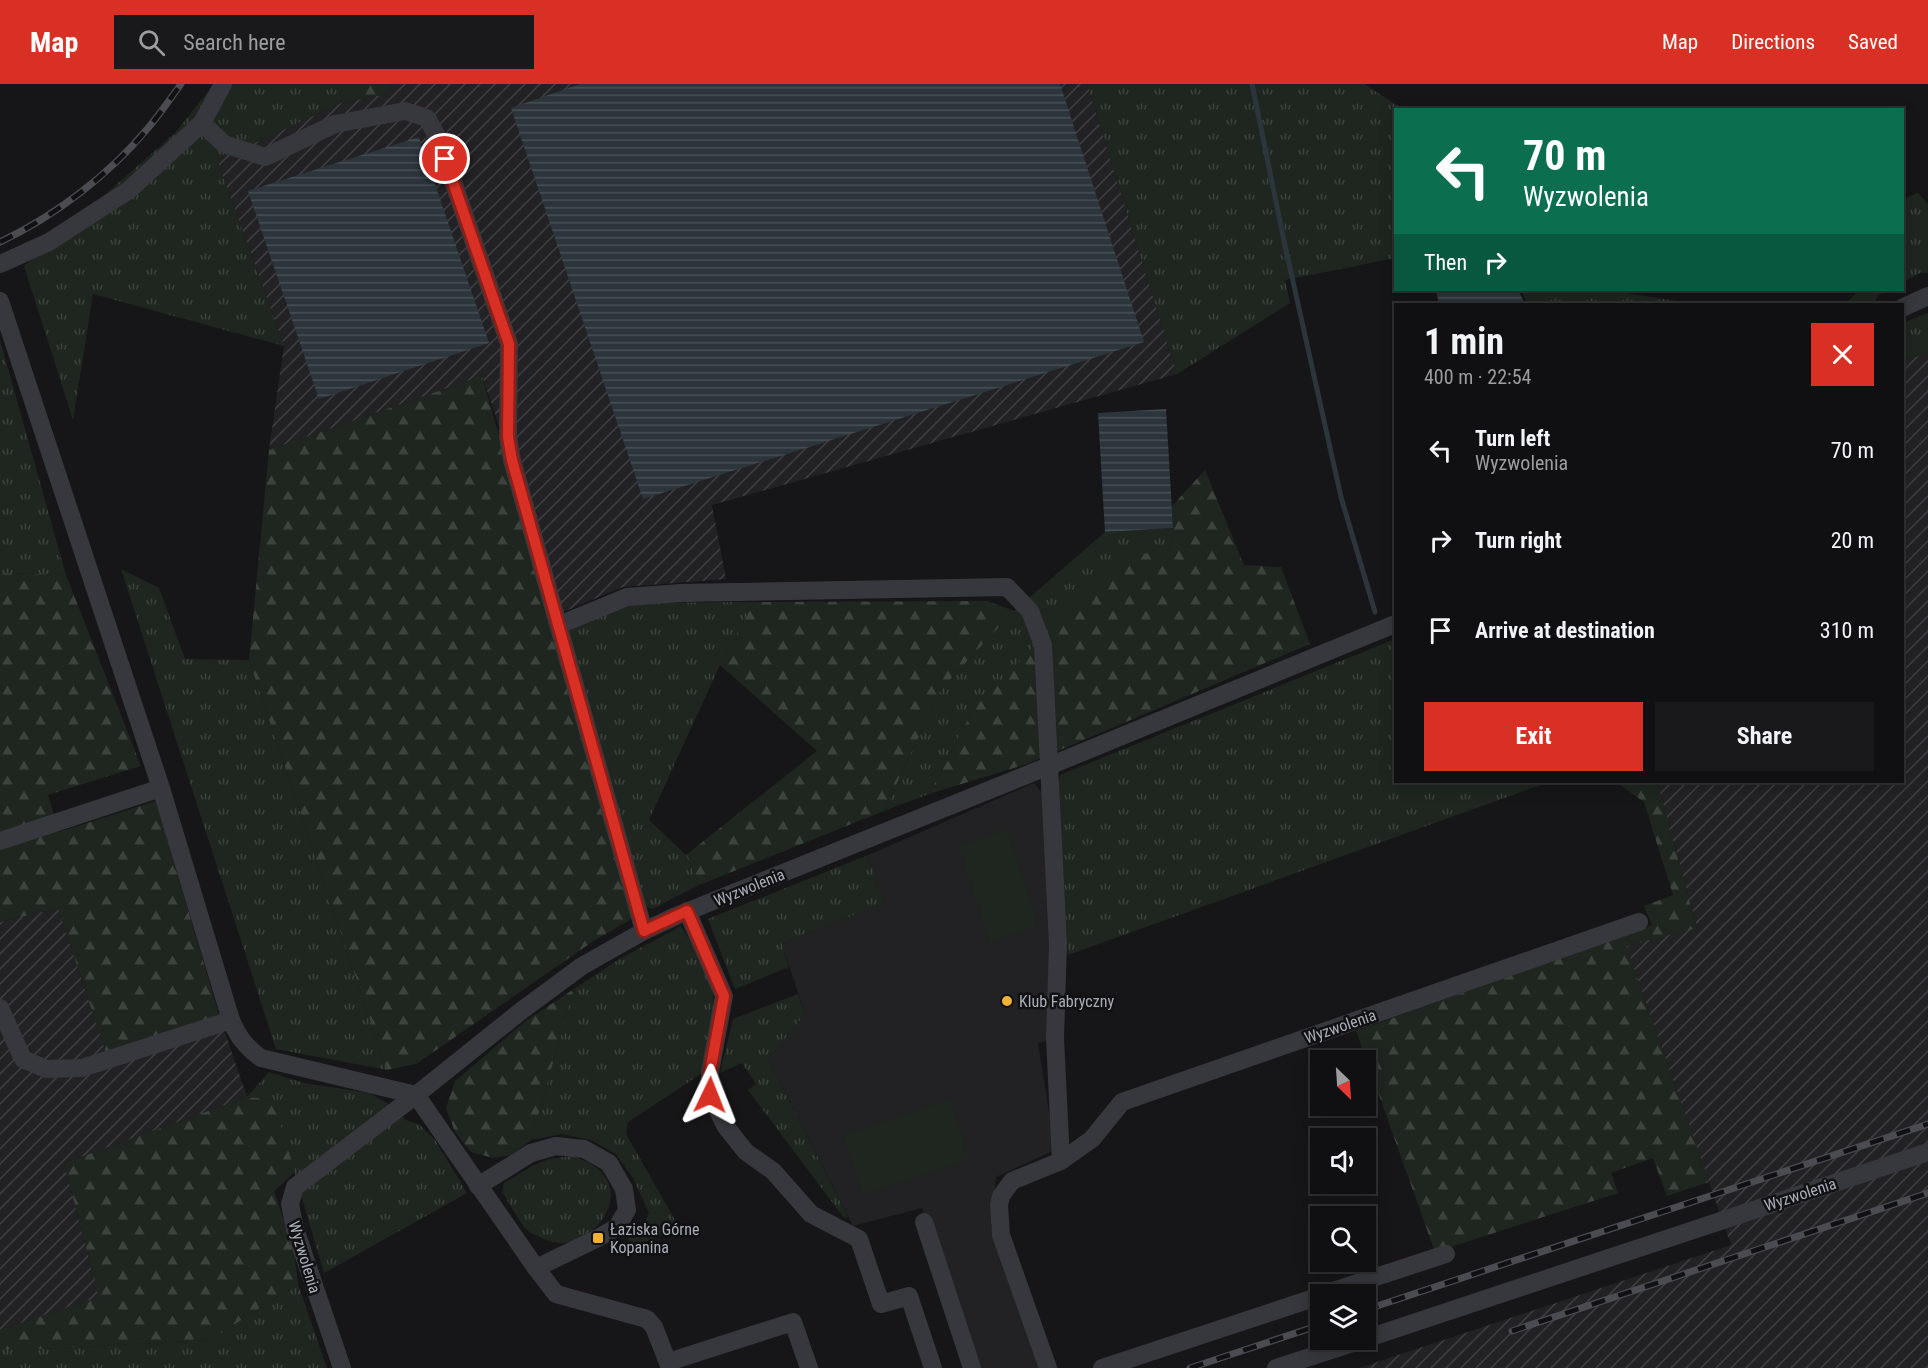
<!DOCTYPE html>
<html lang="en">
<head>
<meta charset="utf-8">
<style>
	:root { --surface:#101012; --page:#19191b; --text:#f1f3f6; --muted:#9c9d9f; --line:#303032; --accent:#d93025 }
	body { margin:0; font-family:"Roboto Condensed",sans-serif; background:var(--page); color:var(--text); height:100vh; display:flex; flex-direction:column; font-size:22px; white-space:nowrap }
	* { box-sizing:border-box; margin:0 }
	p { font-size:20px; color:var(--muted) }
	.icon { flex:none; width:33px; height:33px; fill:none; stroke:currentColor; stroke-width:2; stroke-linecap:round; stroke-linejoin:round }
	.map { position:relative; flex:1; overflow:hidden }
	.drawer { position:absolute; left:1394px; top:219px; width:510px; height:480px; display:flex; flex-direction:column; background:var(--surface); border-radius:0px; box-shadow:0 3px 15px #0003,0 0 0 2px var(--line) }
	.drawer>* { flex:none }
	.guide { position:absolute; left:1394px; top:24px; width:510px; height:183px; border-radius:0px; box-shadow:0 3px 15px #0003,0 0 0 2px var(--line); background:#0b6e4f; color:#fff; overflow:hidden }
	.needle { width:39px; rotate:155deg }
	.tools { position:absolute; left:1310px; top:966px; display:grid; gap:12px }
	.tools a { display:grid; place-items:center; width:66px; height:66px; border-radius:0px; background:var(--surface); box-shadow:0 3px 15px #0003,0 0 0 2px var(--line); font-size:30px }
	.pin { position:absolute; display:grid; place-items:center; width:51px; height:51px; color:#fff; margin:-26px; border:3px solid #fff; border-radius:50%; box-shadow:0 2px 6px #0007 }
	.me { position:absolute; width:66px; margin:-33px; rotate:2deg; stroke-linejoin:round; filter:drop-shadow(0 0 4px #0008) }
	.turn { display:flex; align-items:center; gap:21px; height:126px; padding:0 30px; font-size:27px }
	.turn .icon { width:78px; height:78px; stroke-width:2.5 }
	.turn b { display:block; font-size:42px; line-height:51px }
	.then { display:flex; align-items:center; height:57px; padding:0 30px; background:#0003; gap:12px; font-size:22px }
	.round { display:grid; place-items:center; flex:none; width:63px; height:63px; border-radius:0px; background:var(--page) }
	.head { display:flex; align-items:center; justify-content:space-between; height:102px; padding:0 30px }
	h1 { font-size:36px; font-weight:700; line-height:45px }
	.button { display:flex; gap:12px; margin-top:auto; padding:12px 30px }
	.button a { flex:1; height:69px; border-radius:0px; background:var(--accent); color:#fff; font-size:24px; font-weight:700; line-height:69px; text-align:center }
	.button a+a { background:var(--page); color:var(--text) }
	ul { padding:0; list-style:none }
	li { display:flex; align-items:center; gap:18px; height:90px; padding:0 30px }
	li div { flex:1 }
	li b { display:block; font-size:22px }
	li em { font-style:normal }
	header { display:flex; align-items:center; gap:36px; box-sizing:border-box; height:84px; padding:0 30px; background:var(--accent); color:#fff }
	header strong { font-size:28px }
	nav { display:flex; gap:33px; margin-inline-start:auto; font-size:21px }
	.search { width:420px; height:54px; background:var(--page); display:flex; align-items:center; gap:15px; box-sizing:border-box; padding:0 21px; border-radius:0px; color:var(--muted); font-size:22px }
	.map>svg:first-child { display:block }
</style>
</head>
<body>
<header>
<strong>Map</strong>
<div class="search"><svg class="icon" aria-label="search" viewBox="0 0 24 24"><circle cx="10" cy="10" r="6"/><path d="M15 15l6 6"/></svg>Search here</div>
<nav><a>Map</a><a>Directions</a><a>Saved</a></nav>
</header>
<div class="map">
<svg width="1928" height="1284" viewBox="0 0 1928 1284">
	<defs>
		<pattern id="industrial-furrows" width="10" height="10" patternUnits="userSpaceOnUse" patternTransform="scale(1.5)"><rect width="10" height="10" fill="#222225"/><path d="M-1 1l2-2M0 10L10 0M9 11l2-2" fill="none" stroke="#3f3f43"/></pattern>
		<pattern id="grass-tufts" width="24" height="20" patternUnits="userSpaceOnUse" patternTransform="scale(1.5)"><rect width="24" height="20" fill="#1e261f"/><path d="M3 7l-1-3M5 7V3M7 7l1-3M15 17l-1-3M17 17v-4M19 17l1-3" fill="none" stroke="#3c433d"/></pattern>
		<pattern id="forest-firs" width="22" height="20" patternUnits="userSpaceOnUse" patternTransform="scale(1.5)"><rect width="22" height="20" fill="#1e261f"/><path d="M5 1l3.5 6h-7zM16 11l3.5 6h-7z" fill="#3c433d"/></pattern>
		<pattern id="water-rules" width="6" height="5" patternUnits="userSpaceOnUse" patternTransform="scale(1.5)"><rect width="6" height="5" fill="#2c353c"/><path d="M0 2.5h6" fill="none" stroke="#485056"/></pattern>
	</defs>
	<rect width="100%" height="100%" fill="#161618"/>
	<polygon fill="#222225" points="1034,699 1043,710 1053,852 1047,957 1038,959 1055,1066 996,1093 991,1143 1043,1284 976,1284 922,1124 853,1142 768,975 805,930 782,860 884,819 868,771"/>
	<g fill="url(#industrial-furrows)">
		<polygon points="391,0 1087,0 1177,290 712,421 726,495 623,503 563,528 482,292 269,366 284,262 217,76 341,19 386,10"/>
		<polygon points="1928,269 1928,1284 1359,1284 1731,1161 1626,862 1697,843 1657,698 1902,698 1902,277"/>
		<polygon points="58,824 106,969 219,931 247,1013 64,1079 99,1213 0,1246 0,838"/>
	</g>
	<g fill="url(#grass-tufts)">
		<polygon points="214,0 343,0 341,19 217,76 284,262 93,210 73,336 24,182 175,49"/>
		<polygon points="1087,0 1364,0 1403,25 1395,26 1395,174 1285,196 1290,219 1177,290"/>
		<polygon points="1918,109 1928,120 1928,189 1920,189 1902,199 1903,115"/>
		<polygon points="1521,206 1606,206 1697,220 1528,220"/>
		<polygon points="1859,206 1889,206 1880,210 1872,220 1846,220"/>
		<polygon points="1928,229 1928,269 1902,277 1902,239"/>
		<polygon points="0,256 66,491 0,489"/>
		<polygon points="1173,444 1169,467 974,624 929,710 884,727 941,605 1014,527 1105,448"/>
		<polygon points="121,485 159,504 185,575 249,576 387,986 276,965"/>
		<polygon points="754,518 720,581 649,736 686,771 699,801 652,825 644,821 568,547 629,519"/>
		<polygon points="1395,555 1395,698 1549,698 1068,871 1057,711 1060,691"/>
		<polygon points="868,771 884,819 782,860 789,883 735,905 708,835"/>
		<polygon points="681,842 711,892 714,921 704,988 628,1038 626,1050 679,1143 634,1164 628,1155 644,1141 649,1129 633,1094 616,1070 591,1056 562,1050 531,1056 574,905 616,877"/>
		<polygon points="798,910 805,930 768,975 848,1133 844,1134 748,1006 756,1000 742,979 720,989 733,935"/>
		<polygon points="269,988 304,999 369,1009 387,1019 406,1036 420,1041 435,1056 467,1109 324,1189 273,1016 247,1013"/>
		<path d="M573 1072C583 1076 594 1080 601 1088 628 1116 594 1158 561 1159 555 1159 545 1156 540 1153 536 1151 530 1149 527 1146 520 1139 508 1117 502 1108L504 1099 532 1082 549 1075Z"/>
		<polygon points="298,1200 327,1284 0,1284 0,1265 39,1265 210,1256"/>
	</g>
	<g fill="url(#forest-firs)">
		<polygon points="343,0 391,0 386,10 341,19"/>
		<polygon points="482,292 634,826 630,836 595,856 416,980 387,986 249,576 269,366"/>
		<polygon points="1205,386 1244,481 1281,483 1310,560 1027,680 929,710 974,624 1121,472 1169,467 1173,444 1172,422"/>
		<polygon points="0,489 66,491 141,682 48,711 59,748 156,717 219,931 106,969 58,824 0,838"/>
		<polygon points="987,517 1014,527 941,605 884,727 699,801 686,771 817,667 720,581 754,518"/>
		<polygon points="1616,698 1657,698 1697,844 1626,862 1709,1098 1667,1112 1653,1074 1611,1089 1618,1109 1435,1168 1356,947 1652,841 1644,822 1673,811 1644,718"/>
		<polygon points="574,905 531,1056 511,1071 493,1074 471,1068 455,1048 446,1024 455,997 527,936"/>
		<polygon points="247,1013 273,1016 295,1088 274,1107 294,1167 298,1200 210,1256 39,1265 0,1265 0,1246 99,1213 64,1079"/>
	</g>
	<g fill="#1e261f">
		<polygon points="1008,745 1039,842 989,858 958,761"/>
		<polygon points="950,1015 970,1076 863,1111 843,1051"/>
	</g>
	<g fill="url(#water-rules)">
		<polygon points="580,0 1060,0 1144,258 643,415 511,24"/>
		<polygon points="419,53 489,259 319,315 248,107"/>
		<polygon points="1436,206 1518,206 1525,220 1439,220"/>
		<polygon points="1166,325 1173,444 1105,448 1098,329"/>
	</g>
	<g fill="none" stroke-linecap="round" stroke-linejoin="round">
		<polyline stroke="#2c353c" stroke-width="5" points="1252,0 1284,157 1341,413 1375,528"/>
		<g stroke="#37383d" stroke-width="18">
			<polyline points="202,39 224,60 265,73 335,40 405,27 427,34 438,54 509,260 508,353 512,376 644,847"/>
			<polyline points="0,180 49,158 129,106 202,39 223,0"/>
			<path d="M0 217 161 704 231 936C238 953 246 963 261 974L416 1011"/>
			<polyline points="1902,224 1928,212"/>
			<polyline points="559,541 627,513 681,509 1007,503 1030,527 1043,561 1058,860 1055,954 1061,1077 1092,1055 1122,1018 1639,838"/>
			<polyline points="0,757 161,704"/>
			<polyline points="687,827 724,912 710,988 710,1011 726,1043 746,1068 773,1087 811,1130 859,1155 881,1220 909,1212 933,1284"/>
			<polyline points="0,924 23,975 46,985 82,984 231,936"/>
			<polyline points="416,1011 536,1184 556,1210 647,1235 654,1243 670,1284"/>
			<polyline points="478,1102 531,1069 556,1062 584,1065 609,1079 624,1105 627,1126 617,1143 598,1154 536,1184"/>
			<polyline points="924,1138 972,1284"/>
			<polyline points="1324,1210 1446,1170"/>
			<polyline points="1365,1255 1928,1068"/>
			<polyline points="668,1278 793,1238 809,1284"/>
			<polyline points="342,1284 295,1145 290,1120 295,1103 416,1011 521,927 582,882 644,847 676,832 1049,682 1395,540"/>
			<polyline points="1048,1284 1001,1151 999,1121 1001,1112 1012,1097 1061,1077"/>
			<polyline points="1102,1284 1320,1212"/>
			<polyline points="1276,1284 1362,1256"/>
		</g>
		<defs>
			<g id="rail">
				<path d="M0 158C55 132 109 91 148 44 160 30 170 15 181 0"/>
				<polyline points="1365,1226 1928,1040"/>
				<polyline points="1512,1247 1928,1109"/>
				<polyline points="1190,1284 1320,1241"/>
			</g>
		</defs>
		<use href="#rail" stroke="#4a4c52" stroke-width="7"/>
		<use href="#rail" stroke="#111113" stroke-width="4.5" stroke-dasharray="14" stroke-linecap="butt"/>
	</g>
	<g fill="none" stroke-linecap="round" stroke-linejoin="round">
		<defs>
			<polyline id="route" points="445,75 509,260 508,353 512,376 644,847 687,827 724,912 710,988 710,1011"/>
		</defs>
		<use href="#route" stroke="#8d1f18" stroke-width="15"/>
		<use href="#route" stroke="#d93025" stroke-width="10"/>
	</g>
	<g fill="#f2b134" stroke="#111113" stroke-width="2">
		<circle cx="1007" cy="917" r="6"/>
		<rect x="592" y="1148" width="12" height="12" rx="3"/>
	</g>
	<g text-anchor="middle" stroke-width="5" stroke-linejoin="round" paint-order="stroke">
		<g font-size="16" fill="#a8adb8" stroke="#111113">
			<text transform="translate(749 803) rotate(-22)" y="6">Wyzwolenia</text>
			<text transform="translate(1340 942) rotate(-19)" y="6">Wyzwolenia</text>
			<text transform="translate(1800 1110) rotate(-18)" y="6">Wyzwolenia</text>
			<text transform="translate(305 1173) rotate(73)" y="6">Wyzwolenia</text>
		</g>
		<g font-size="16" fill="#a8adb8" stroke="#111113" text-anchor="start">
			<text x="1019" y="923">Klub Fabryczny</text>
			<text x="610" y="1151">Łaziska Górne<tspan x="610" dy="18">Kopanina</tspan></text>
		</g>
	</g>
</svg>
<div class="tools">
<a><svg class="needle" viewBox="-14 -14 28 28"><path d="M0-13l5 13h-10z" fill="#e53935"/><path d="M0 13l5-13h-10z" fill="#9c9d9f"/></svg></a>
<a><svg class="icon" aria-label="sound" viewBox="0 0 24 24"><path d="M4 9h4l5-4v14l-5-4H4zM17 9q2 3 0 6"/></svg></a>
<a><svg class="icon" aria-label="search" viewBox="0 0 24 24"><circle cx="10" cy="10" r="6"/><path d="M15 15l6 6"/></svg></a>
<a><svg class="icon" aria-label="layers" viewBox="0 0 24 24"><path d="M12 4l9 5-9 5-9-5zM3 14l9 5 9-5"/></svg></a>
</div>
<div class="pin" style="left:445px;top:75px;background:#d93025"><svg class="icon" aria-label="arrive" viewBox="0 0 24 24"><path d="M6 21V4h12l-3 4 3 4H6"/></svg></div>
<svg class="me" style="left:710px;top:1011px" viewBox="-20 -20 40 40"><path d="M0-17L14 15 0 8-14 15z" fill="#d93025" stroke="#fff" stroke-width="4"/></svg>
<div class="guide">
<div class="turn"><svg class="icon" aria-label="left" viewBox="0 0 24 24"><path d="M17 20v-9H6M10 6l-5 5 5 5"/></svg><div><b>70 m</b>Wyzwolenia</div></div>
<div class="then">Then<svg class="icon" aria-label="right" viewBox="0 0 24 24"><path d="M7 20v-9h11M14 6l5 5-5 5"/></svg></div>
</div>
<section class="drawer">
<div class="head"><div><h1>1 min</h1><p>400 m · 22:54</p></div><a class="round" style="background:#d93025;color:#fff"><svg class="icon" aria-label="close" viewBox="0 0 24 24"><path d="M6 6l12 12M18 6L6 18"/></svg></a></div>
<ul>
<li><svg class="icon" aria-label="left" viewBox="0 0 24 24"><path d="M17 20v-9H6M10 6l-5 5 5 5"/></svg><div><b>Turn left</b><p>Wyzwolenia</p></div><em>70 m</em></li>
<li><svg class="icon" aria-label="right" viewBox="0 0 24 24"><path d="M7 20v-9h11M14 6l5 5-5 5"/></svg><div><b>Turn right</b></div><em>20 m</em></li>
<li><svg class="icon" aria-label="arrive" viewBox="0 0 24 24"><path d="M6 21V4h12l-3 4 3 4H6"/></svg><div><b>Arrive at destination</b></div><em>310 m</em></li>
</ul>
<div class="button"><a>Exit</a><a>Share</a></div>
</section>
</div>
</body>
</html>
